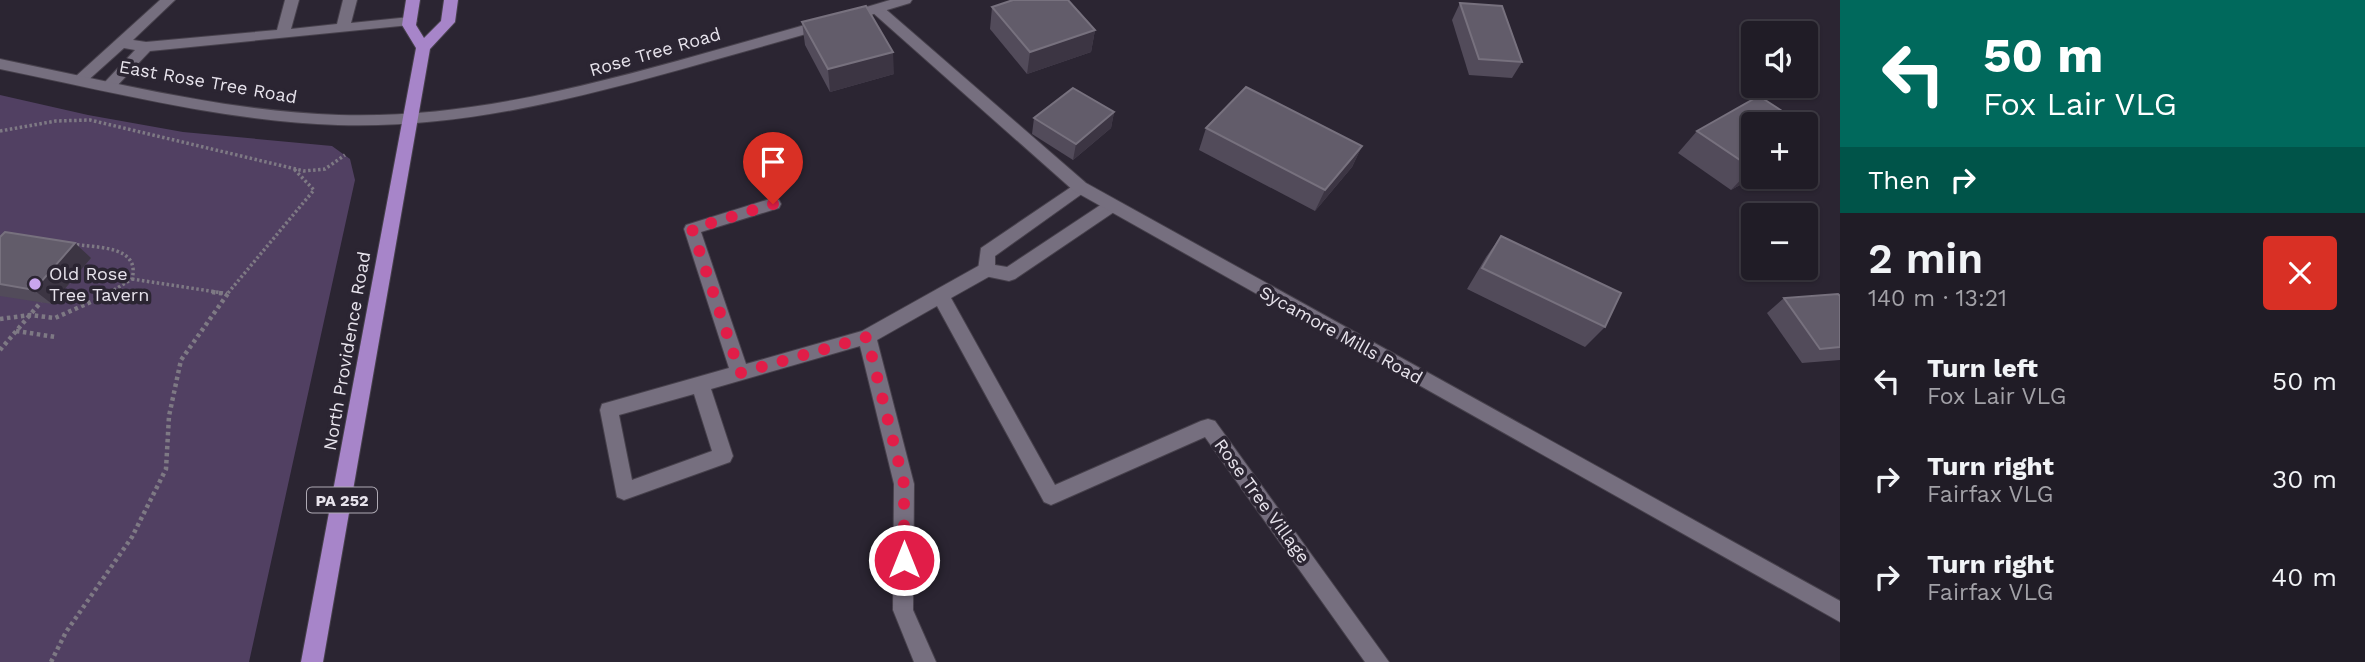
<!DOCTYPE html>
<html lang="en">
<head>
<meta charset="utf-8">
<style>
	:root { --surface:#201c26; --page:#2d2932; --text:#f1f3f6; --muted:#a2a1a7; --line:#3d3a43 }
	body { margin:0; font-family:"Work Sans",sans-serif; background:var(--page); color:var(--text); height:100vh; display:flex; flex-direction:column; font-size:26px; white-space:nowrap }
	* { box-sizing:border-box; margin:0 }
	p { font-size:23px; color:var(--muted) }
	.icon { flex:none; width:38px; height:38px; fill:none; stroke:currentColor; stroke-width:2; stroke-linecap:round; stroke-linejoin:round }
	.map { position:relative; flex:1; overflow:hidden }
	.drawer { display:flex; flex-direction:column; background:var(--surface); width:525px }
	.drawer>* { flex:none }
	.top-card { background:#00695c; color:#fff; overflow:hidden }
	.buttons { position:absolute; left:1741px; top:21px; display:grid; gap:14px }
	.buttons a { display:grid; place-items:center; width:77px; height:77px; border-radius:7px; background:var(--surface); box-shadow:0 2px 5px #0004,0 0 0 2px var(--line); font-size:35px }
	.pin { position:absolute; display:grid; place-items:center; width:60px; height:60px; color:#fff; margin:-72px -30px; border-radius:50% 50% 50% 0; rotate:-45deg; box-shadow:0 0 7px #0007 }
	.pin .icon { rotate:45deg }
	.me { position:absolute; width:77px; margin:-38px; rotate:0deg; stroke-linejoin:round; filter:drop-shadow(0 0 5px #0008) }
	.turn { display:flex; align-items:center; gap:24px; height:147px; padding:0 28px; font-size:32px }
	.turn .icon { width:91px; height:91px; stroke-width:2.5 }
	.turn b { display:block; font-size:49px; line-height:60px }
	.then { display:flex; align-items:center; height:66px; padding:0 28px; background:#0003; gap:14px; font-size:26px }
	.round { display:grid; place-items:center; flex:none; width:74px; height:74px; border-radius:7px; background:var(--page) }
	.summary { display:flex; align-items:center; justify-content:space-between; height:119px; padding:0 28px }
	h1 { font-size:42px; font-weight:600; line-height:52px }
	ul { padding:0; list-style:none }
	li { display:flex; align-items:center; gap:21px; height:98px; padding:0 28px }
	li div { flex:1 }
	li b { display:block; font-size:26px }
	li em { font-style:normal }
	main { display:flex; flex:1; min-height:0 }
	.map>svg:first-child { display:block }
</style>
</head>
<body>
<main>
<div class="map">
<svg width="1840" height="662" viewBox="0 0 1840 662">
	<rect width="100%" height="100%" fill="#2b2532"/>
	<polygon fill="#514062" points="0,95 88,115 183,132 332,146 350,159 355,180 249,662 0,662"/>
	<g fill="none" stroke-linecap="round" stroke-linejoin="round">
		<defs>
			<g id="service">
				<polygon points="160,0 175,0 133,40 146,42 277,30 285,0 299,0 291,29 337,24 343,0 357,0 351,23 410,17 417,21 410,25 150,51 114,89 104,89 102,86 104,83 135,50 124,48 85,83 75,83 73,80 75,77"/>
				<polygon points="1080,181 1088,187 1086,191 995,256 995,265 1007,267 1105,202 1117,202 1119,206 1117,210 1015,279 1009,281 980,275 978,270 981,248"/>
			</g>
			<g id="minor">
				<polygon points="877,5 882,6 1086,183 1840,601 1840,622 1074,191 872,12 870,9"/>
				<path d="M773 198 779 200 781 204 779 208 701 232 746 364 862 331 980 265H992L994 270 992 275 951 298 1055 485 1201 421 1208 419 1215 421 1389 662H1365L1205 437 1058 502 1051 505 1044 502 937 306 877 340 914 484 913 610 936 662H914L893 610 894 484 860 346 711 389 733 456 730 462 624 500 617 497 600 410 602 404 729 368 684 229 686 225ZM694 394 712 451 632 480 619 415Z"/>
			</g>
			<path id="tertiary" d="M890 0H912L910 3C842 24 775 43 707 62 587 96 464 129 338 125 224 121 112 92 0 69V59C112 82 224 111 339 115 463 119 584 87 702 54 765 36 828 19 890 0Z"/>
			<polygon id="primary" points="406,0 420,0 416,25 424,38 441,21 444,0 458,0 455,22 430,49 323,662 301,662 416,48 402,25"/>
		</defs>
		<use href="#service" stroke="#47414c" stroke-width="2"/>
		<use href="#minor" stroke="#47414c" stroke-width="2"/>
		<use href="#tertiary" stroke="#47414c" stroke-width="2"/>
		<use href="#primary" stroke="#47414c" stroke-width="2"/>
		<g stroke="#7e7984" stroke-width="3.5" stroke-dasharray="2.5 2.5" stroke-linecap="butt">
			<polyline points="0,131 56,121 90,120 304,171 325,169 345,155"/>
			<path d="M72 244C96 248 141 245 132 279L109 293"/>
			<polyline points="132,279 223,293"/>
			<polyline points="228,293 314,190 293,168"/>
		</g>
		<g stroke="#7e7984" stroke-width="4.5" stroke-dasharray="3.5 3.5" stroke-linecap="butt">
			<polyline points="212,292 227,294"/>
			<polyline points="0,319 30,315 55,318 113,292"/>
			<polyline points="16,331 56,337"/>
			<polyline points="0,350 41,302"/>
			<polyline points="51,662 66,632 132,537 166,469 169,416 181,360 229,292"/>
		</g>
		<use href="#service" fill="#766f7f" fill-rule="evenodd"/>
		<use href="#minor" fill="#766f7f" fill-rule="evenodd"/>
		<use href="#tertiary" fill="#766f7f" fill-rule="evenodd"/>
		<use href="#primary" fill="#a785c9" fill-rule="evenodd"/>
	</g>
	<g fill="#524b5a">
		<polygon points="1460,3 1522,62 1512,78 1469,75 1452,20"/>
		<polygon points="992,7 1095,30 1091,52 1027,74 990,29"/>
		<polygon points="802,22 894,74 830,92 805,45"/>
		<polygon points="1114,112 1111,128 1073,160 1032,134 1034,118"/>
		<polygon points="1754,124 1754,177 1731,190 1678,153 1697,131"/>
		<polygon points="1206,128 1362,146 1352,167 1315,211 1199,150"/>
		<polygon points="1501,236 1605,327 1585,347 1467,289 1486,257"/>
		<polygon points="0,237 91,258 52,304 0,296"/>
		<polygon points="1840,296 1840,360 1802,363 1767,313 1784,298"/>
	</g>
	<g fill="#3c3543">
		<polygon points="1095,30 1091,52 1027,74 1030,52"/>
		<polygon points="893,52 894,74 830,92 828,69"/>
		<polygon points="1114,112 1111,128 1073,160 1076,144"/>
		<polygon points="1362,146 1352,167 1315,211 1325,190"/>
		<polygon points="1754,167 1754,177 1731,190 1752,168"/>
		<polygon points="75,243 91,258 52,304 34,290"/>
	</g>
	<g fill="#625c6a" stroke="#77717e" stroke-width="2">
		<polygon points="1013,0 1068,0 1095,30 1030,52 992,7"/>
		<polygon points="1460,3 1502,6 1522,62 1479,59"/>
		<polygon points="866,6 893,52 828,69 802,22"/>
		<polygon points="1246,87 1362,146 1325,190 1206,128"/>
		<polygon points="1073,88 1114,112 1076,144 1034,118"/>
		<polygon points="1759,96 1802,124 1754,124 1754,167 1752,168 1697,131"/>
		<polygon points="1806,127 1814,132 1806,137"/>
		<polygon points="5,232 75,243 34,290 0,284 0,237"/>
		<polygon points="1501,236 1621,293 1605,327 1482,268"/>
		<polygon points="1838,294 1840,296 1840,347 1820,349 1784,298"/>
	</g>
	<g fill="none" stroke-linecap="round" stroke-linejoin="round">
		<polyline stroke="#e11d48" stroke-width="12" stroke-dasharray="0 21.6" points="773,204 692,229 740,373 867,337 904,484 904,560"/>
	</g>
	<circle fill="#c9a5ee" stroke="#2b2532" stroke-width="2.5" cx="35" cy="284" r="7"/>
	<g text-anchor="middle" stroke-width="7" stroke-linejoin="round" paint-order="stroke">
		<rect fill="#2b2532" stroke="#afaab4" stroke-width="2" x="307" y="487.5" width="70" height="25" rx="5"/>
		<g font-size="16" font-weight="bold" fill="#e7e3ec">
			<text x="342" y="506">PA 252</text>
		</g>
		<g font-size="18" fill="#e7e3ec" stroke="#2b2532">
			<text transform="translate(655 52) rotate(-16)" y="6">Rose Tree Road</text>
			<text transform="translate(208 82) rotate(10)" y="6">East Rose Tree Road</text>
			<text transform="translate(1341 335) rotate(29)" y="6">Sycamore Mills Road</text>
			<text transform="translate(347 351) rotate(-80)" y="6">North Providence Road</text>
			<text transform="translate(1262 501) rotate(54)" y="6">Rose Tree Village</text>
		</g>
		<g font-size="18" fill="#e7e3ec" stroke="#2b2532" text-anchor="start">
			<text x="49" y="280">Old Rose<tspan x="49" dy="21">Tree Tavern</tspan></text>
		</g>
	</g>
</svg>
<div class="buttons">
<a><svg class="icon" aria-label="sound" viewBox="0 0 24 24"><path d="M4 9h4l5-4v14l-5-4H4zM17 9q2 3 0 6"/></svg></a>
<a>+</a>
<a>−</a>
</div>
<div class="pin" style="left:773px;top:204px;background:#d93025"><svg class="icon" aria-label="arrive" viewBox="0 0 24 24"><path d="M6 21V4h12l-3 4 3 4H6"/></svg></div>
<svg class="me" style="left:904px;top:560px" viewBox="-20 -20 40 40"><circle r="17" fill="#e11d48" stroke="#fff" stroke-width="3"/><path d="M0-11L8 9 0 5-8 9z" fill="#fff"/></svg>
</div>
<section class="drawer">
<div class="top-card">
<div class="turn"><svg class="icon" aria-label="left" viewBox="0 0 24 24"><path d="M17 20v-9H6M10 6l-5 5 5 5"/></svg><div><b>50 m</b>Fox Lair VLG</div></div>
<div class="then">Then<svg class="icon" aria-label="right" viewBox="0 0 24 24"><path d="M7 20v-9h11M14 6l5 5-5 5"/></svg></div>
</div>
<div class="summary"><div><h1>2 min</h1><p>140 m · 13:21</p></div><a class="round" style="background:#d93025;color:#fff"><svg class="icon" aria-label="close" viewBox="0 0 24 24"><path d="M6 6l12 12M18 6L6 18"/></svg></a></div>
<ul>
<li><svg class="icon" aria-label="left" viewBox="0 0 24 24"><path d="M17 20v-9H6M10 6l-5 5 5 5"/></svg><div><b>Turn left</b><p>Fox Lair VLG</p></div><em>50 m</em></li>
<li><svg class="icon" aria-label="right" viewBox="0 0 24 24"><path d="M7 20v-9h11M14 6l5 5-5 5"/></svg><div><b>Turn right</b><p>Fairfax VLG</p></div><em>30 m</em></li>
<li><svg class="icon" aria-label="right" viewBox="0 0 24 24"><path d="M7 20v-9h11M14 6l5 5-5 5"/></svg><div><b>Turn right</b><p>Fairfax VLG</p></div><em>40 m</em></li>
</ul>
</section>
</main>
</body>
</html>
